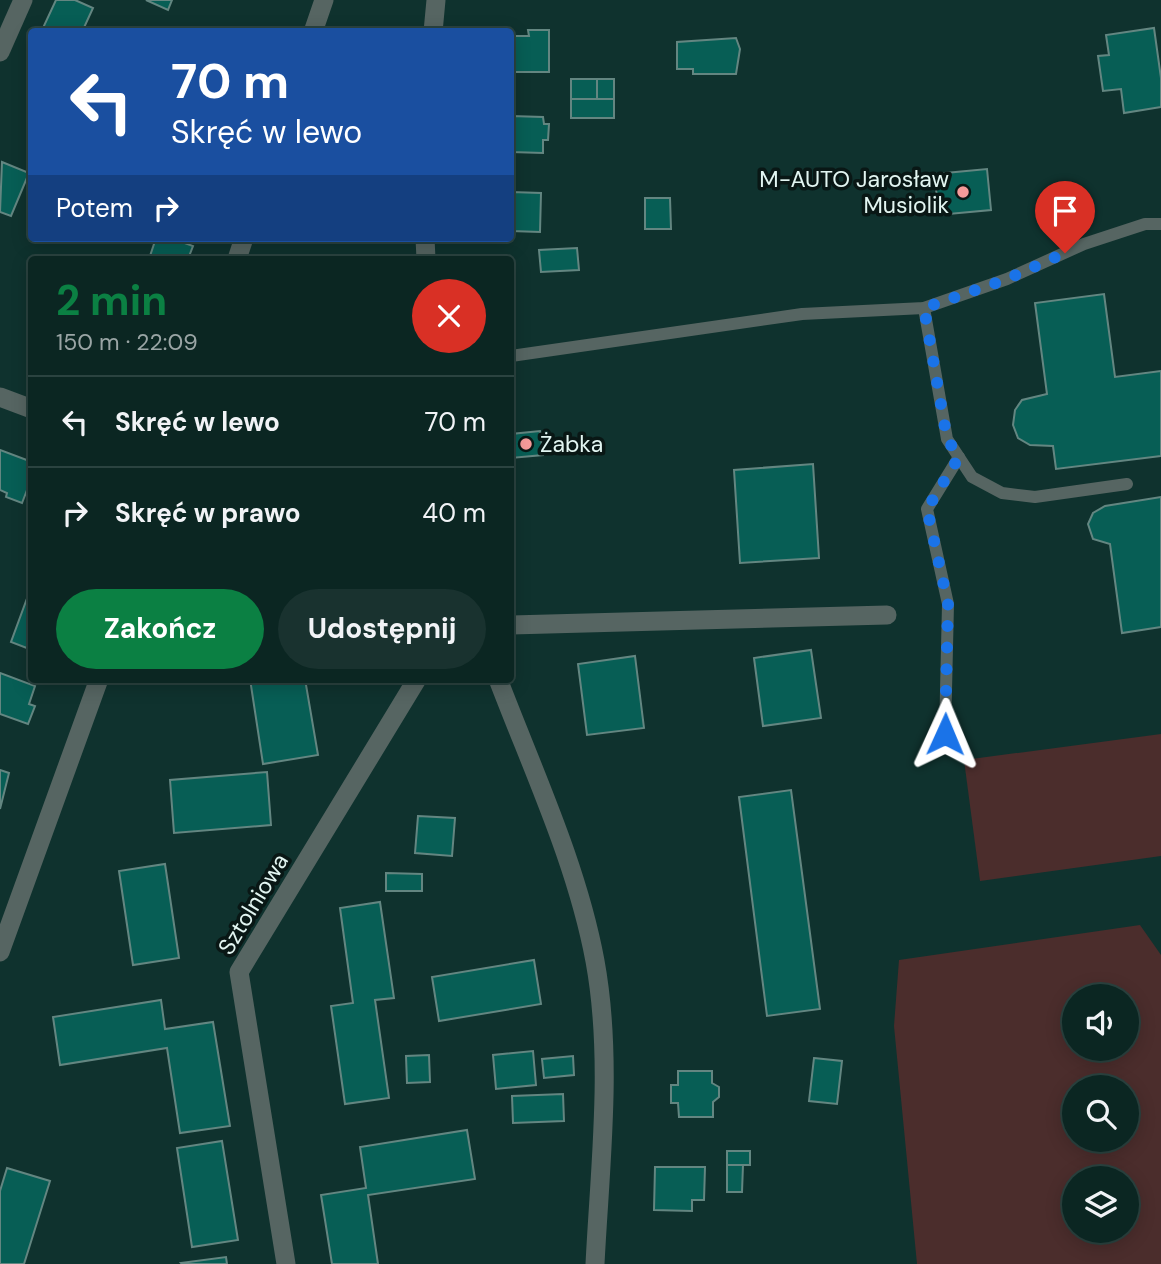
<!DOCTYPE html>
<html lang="pl">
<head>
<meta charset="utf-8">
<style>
	:root { --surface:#0b2622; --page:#19322f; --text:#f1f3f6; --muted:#9aa5a5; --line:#2b4340; --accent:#0b8043 }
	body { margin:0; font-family:"DM Sans",sans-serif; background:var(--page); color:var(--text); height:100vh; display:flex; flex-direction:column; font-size:26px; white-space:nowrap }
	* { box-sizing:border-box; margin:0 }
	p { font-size:23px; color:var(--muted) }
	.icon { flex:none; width:38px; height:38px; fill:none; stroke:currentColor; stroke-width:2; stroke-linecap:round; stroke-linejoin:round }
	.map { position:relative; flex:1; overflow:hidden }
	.sheet { position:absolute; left:28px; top:256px; width:486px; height:427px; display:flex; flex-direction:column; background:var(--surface); border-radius:7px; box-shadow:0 4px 18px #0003,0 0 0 2px var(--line) }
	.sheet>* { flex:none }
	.guide { position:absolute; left:28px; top:28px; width:486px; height:214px; border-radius:7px; box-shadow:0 4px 18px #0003,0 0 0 2px var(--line); background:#1a4fa0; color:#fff; overflow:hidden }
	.fabs { position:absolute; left:1062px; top:984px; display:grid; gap:14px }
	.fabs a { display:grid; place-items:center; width:77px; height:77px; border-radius:50%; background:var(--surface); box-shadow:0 4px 18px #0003,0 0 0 2px var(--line); font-size:35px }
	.pin { position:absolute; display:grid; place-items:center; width:60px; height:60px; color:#fff; margin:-72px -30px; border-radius:50% 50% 50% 0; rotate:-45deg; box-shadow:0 0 7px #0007 }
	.pin .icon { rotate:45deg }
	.me { position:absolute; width:77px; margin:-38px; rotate:1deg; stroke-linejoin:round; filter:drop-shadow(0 0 5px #0008) }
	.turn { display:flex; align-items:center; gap:24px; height:147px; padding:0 28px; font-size:32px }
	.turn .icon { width:91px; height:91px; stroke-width:2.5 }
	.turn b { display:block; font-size:49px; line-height:60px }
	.then { display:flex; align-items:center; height:66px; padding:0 28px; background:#0003; gap:14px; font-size:26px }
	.round { display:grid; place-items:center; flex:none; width:74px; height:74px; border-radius:37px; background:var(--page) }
	.headline { display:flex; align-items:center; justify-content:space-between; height:119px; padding:0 28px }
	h1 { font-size:42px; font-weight:700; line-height:52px; color:var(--accent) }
	.button { display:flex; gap:14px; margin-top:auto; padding:14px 28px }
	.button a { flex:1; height:80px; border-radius:42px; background:var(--accent); color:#fff; font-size:28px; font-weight:700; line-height:80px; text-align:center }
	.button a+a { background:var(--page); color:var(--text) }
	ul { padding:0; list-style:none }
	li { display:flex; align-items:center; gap:21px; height:91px; padding:0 28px; border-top:2px solid var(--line) }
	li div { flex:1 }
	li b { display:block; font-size:26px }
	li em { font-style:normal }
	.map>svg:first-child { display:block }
</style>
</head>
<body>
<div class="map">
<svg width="1161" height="1264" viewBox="0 0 1161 1264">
	<rect width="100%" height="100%" fill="#0f322e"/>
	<g fill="#4b2d2c" fill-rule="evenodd">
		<polygon points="1161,734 1161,856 980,881 964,760"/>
		<path d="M1140 925 1161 955V1264H917L894 1026 899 960ZM1074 996H1127V1048H1074ZM1074 1087H1127V1139H1074ZM1074 1178H1127V1230H1074Z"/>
	</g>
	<g fill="#075e55" stroke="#638681" stroke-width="2">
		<polygon points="56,0 75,0 93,8 82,32 42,30"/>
		<polygon points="146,0 172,0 168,10"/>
		<polygon points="1154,28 1161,78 1161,107 1124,113 1121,89 1103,91 1098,56 1109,55 1106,35"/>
		<polygon points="528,30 549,30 549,72 511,72 511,36 529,36"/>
		<polygon points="736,38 740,49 736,74 693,74 693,69 677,69 677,42"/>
		<rect x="571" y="79" width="26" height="20"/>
		<rect x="597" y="79" width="17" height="20"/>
		<rect x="571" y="99" width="43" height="19"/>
		<polygon points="511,116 543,117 544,124 549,124 548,140 543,140 543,153 511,152"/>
		<polygon points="2,162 29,173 11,216 0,212"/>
		<polygon points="987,169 991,210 938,215 935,174"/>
		<polygon points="511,192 541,193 540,232 511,231"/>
		<polygon points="645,198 670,198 671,229 645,229"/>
		<polygon points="156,238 177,238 176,240 193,246 188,259 149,259"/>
		<polygon points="577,248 579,270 541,272 539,250"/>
		<polygon points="1104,294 1115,377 1161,371 1161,456 1056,469 1053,446 1030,445 1018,438 1013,425 1015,410 1022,400 1047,394 1035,303"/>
		<polygon points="540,431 543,455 511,458 511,434"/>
		<polygon points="0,450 32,462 32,477 22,503 6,497 7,493 0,490"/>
		<polygon points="813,464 819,558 740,563 734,470"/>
		<polygon points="1161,497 1161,627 1122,633 1110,544 1093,539 1088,524 1093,513 1105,506"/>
		<polygon points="29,593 32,594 32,650 11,642"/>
		<polygon points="811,650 821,718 763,726 754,658"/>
		<polygon points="635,656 644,728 587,735 578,664"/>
		<polygon points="0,673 35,686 29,704 35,706 28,724 0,714"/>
		<polygon points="250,679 305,679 318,755 263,764"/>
		<polygon points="0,770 9,773 0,809"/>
		<polygon points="267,772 271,825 174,833 170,780"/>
		<polygon points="791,790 820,1009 767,1016 739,797"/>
		<polygon points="418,816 455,818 452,856 415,853"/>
		<polygon points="165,864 179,958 133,965 119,871"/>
		<polygon points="386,873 422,874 422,891 386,891"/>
		<polygon points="380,902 394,998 375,1000 389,1098 345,1104 331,1006 353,1003 340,908"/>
		<polygon points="534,960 541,1004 439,1021 432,977"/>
		<polygon points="161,1000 165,1029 213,1022 230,1126 180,1133 167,1048 60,1065 53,1017"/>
		<polygon points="533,1051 536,1085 496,1089 493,1055"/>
		<polygon points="429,1055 430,1082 407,1083 406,1056"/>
		<polygon points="573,1056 574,1075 544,1078 542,1059"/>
		<polygon points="814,1058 842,1061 837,1104 809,1101"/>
		<polygon points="678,1071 712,1071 712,1083 719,1087 719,1097 713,1102 713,1117 679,1117 678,1103 671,1103 671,1085 678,1085"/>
		<polygon points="563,1094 564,1121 513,1123 512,1096"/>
		<polygon points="467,1130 475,1179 368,1195 378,1264 332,1264 321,1195 366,1188 360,1147"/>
		<polygon points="222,1141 238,1240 192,1247 177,1148"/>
		<rect x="727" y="1151" width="23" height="14"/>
		<polygon points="727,1165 743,1165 742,1192 727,1192"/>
		<polygon points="655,1167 705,1167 704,1200 692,1200 692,1211 654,1210"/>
		<polygon points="7,1168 50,1181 24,1264 0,1264 0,1191"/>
		<polygon points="226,1257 227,1264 182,1264 181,1263"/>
	</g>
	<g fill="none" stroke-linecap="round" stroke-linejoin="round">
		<g stroke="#566562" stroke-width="12">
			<polyline points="924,308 947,439 972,477 1002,493 1035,497 1127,484"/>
			<polyline points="511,356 802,314 924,308 1007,279 1084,244 1145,224 1161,224"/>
			<polyline points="945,734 948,604 927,509 959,457"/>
		</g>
		<g stroke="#566562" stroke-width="19">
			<polyline points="313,32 324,0"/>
			<polyline points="433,32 436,0"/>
			<polyline points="0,52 23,0"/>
			<polyline points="425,238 426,259"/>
			<polyline points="237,259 244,238"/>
			<polyline points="0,397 32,409"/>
			<polyline points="511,625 887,615"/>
			<path d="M498 679C533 771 577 864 595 961 613 1059 600 1165 595 1264"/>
			<polyline points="0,952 99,679"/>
			<polyline points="286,1264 239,972 417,679"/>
		</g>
	</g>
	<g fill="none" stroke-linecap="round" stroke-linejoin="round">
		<polyline stroke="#1a73e8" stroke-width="12" stroke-dasharray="0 21.6" points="945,734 948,604 927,509 959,457 947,439 924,308 1007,279 1065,253"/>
	</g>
	<g fill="#f59b9a" stroke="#091715" stroke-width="2.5">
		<circle cx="963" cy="192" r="7"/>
		<circle cx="526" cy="444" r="7"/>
	</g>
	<g text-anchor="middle" stroke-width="7" stroke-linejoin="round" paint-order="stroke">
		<g font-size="23" fill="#e2f5f1" stroke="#091715" text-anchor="end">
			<text x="949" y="187">M-AUTO Jarosław<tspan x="949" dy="26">Musiolik</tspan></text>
			<text x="540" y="452" text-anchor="start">Żabka</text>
		</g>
		<g font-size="23" fill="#e2f5f1" stroke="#091715">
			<text transform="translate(253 904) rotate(-59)" y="8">Sztolniowa</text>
		</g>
	</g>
</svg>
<div class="fabs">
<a><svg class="icon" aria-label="sound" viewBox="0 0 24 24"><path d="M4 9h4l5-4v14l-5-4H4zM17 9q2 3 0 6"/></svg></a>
<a><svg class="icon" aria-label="search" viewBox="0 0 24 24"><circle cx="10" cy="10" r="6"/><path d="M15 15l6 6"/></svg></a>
<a><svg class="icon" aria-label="layers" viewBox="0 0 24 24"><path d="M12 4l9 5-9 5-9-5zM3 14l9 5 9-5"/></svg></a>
</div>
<div class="pin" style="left:1065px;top:253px;background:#d93025"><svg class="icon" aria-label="arrive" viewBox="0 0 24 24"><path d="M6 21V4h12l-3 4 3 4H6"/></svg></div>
<svg class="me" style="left:945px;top:734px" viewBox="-20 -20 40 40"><path d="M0-17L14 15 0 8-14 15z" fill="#1a73e8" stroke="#fff" stroke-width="4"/></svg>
<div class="guide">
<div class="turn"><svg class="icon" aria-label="left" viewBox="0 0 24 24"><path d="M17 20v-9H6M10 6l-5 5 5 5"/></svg><div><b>70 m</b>Skręć w lewo</div></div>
<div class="then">Potem<svg class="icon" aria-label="right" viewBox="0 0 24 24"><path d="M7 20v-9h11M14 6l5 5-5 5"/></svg></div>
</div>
<section class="sheet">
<div class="headline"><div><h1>2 min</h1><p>150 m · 22:09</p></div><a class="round" style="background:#d93025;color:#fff"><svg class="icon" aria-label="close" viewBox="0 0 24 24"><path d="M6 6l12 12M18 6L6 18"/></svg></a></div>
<ul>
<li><svg class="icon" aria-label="left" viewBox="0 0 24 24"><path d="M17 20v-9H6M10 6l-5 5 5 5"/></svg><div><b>Skręć w lewo</b></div><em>70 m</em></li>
<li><svg class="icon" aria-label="right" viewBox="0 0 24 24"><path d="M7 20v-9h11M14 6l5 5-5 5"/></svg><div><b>Skręć w prawo</b></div><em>40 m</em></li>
</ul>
<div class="button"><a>Zakończ</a><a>Udostępnij</a></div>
</section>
</div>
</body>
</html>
